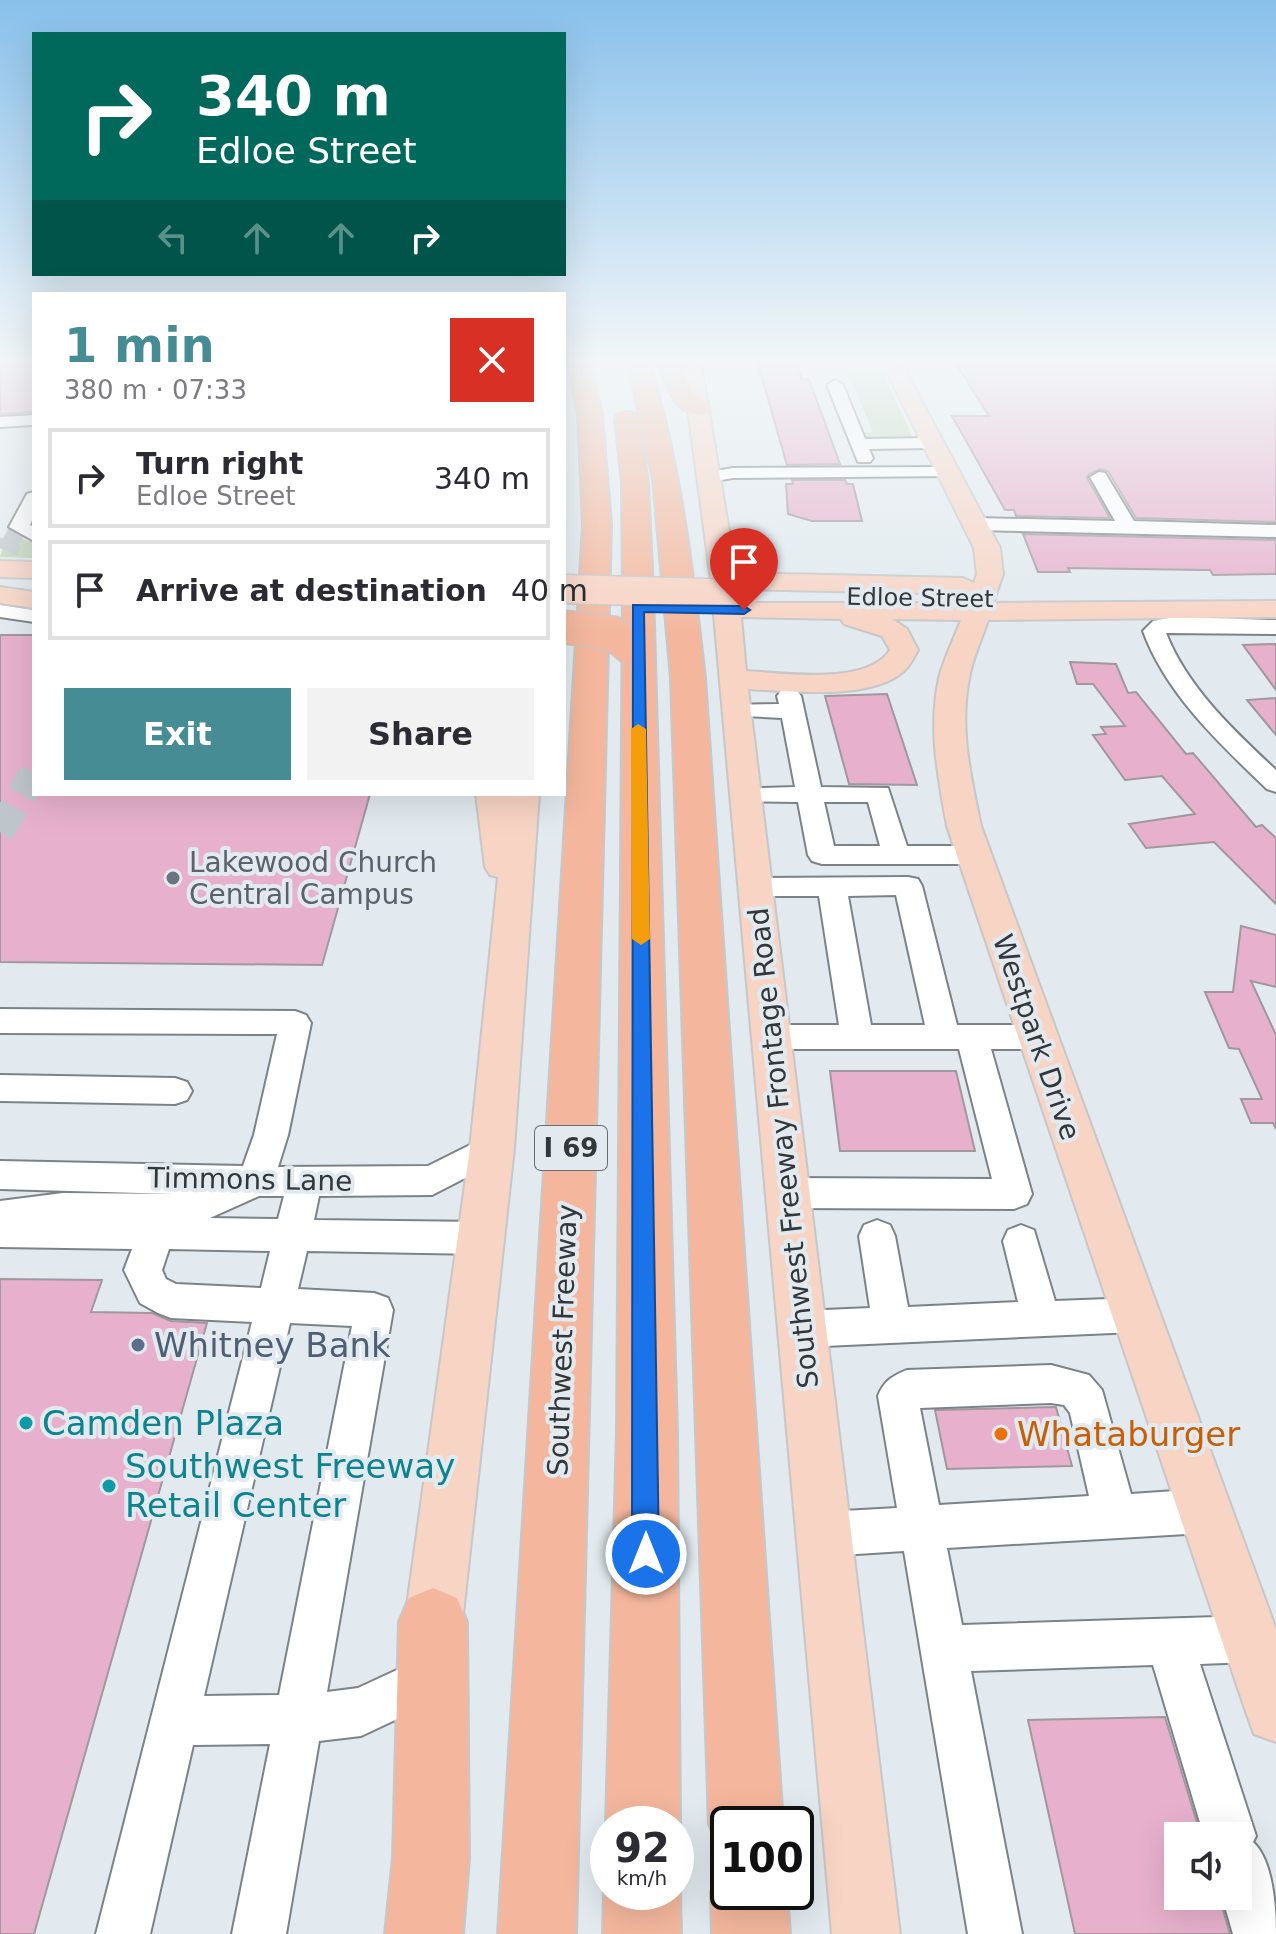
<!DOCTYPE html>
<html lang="en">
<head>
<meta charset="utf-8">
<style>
	:root { --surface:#fff; --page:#f2f2f3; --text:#2b2b33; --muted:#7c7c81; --line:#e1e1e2; --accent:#458c94 }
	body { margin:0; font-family:"DejaVu Sans",sans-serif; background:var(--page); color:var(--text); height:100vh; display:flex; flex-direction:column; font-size:30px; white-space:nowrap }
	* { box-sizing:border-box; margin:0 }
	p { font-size:26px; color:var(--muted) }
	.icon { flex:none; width:44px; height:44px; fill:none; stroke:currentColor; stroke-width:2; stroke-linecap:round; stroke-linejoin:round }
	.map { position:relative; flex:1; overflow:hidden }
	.details { position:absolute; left:32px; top:292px; width:534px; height:504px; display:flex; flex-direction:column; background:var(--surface); border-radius:0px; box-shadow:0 8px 32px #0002 }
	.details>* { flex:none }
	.banner { position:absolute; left:32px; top:32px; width:534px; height:244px; border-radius:0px; box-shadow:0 8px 32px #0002; background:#00695c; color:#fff; overflow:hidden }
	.controls { position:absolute; left:1164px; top:1822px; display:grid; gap:16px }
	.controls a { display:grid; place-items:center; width:88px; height:88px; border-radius:0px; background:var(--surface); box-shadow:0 8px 32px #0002; font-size:40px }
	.speed { position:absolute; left:590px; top:1806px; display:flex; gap:16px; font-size:40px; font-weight:700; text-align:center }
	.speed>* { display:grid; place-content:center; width:104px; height:104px; border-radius:50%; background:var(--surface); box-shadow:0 8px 32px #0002; line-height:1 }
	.speed small { font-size:20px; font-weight:400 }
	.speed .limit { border:4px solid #111; border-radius:12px; background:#fff; color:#111 }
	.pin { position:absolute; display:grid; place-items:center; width:68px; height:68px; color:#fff; margin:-82px -34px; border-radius:50% 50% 50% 0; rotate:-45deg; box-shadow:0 0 8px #0007 }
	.pin .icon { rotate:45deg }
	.me { position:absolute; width:88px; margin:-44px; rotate:0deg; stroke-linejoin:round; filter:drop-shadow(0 0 6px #0008) }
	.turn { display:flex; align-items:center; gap:28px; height:168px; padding:0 32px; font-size:36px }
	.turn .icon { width:104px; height:104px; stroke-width:2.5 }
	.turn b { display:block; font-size:56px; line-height:68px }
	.lanes { display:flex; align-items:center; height:76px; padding:0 32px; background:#0003; justify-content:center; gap:40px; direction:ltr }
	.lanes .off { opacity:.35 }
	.round { display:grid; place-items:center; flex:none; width:84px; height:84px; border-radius:0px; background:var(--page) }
	.head { display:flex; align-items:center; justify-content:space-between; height:136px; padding:0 32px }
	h1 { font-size:48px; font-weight:800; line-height:60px; color:var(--accent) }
	.button { display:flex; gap:16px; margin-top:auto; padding:16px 32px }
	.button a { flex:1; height:92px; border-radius:0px; background:var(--accent); color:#fff; font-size:32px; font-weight:800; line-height:92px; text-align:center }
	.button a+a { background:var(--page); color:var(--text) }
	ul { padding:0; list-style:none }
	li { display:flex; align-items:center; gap:24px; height:100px; margin:0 16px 12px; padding:0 16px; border:4px solid var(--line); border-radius:0px }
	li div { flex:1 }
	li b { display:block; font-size:30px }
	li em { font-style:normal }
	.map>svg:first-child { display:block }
</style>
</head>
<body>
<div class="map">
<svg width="1276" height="1934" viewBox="0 0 1276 1934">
	<rect width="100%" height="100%" fill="#e2eaef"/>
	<g fill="#c0d6b7">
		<polygon points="844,364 879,364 913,438 865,440 860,433 873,432"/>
		<polygon points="8,534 34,543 34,558 0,557"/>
	</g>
	<g fill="#e7b1cd" stroke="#a0989c" stroke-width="2">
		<polygon points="0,364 34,364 34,412 0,414"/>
		<polygon points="758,364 796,364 802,380 809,379 840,464 787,465"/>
		<polygon points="956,364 1276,364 1276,522 1136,518 1108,471 1100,469 1089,474 1087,478 1110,518 1016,516 1014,510 1005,510 952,416 989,416"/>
		<polygon points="792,480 845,480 847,484 853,484 862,521 812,521 788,514 786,484 793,484"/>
		<polygon points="1023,534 1276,540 1276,574 1213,575 1210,570 1203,570 1068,568 1070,572 1038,572"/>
		<polygon points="0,635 34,635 34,794 370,794 322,965 0,962"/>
		<polygon points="1276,644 1276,690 1243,645"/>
		<polygon points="1070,662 1116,664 1128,693 1136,692 1186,754 1193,753 1256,827 1262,825 1276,838 1276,904 1214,842 1146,848 1129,824 1195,814 1162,776 1125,780 1093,735 1106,734 1101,727 1125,726 1093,684 1077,684"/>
		<polygon points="887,694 917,785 849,784 825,696"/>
		<polygon points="1276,698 1276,735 1247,700"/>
		<polygon points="1241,926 1276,935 1276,987 1251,981 1276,1035 1276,1129 1273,1123 1251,1123 1241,1099 1262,1099 1239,1049 1229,1048 1205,992 1233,992"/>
		<polygon points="830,1071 956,1071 975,1151 840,1151"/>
		<polygon points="0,1279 102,1280 91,1312 152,1313 171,1321 207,1323 34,1934 0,1934"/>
		<polygon points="1056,1407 1072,1466 947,1469 935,1410"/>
		<polygon points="1165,1717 1201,1836 1178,1836 1178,1896 1219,1896 1230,1934 1075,1934 1028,1720"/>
	</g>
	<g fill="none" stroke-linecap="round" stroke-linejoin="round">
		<polyline stroke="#bfc6cb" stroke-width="17" stroke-dasharray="17 9" stroke-linecap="butt" points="10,544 34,495"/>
		<polyline stroke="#bfc6cb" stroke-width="22" stroke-dasharray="22 11" stroke-linecap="butt" points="7,551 11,542"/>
		<polyline stroke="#bfc6cb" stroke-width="29" stroke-dasharray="29 14" stroke-linecap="butt" points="0,832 34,773"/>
		<defs>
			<g id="minor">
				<polygon points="835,380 843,385 865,439 933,438 942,443 933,448 869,449 873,458 870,462 858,462 827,385"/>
				<polygon points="34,415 34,425 0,427 0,417"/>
				<polygon points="949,467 955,468 958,472 955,476 733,478 710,482 701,477 704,473 733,468"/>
				<polygon points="1099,472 1105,473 1134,521 1276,525 1276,537 976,530 966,524 976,518 1115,521 1090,477"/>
				<polygon points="34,492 34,516 30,525 34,527 34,541 9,527 27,494"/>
				<polygon points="0,605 34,610 34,622 0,617"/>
				<path d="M1174 617 1276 620V634L1166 633C1187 687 1234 731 1276 770V792L1267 789C1220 744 1166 694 1143 631L1153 621Z"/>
				<path d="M789 689 797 691 801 696 821 787 888 788 907 846H973L983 849 987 855 983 861 973 864H822L812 861 808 855 798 802 735 801 731 795 735 789 795 787 782 718 727 715 723 710 727 705 779 704 777 696 781 691ZM824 802H868L880 846H834Z"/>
				<path d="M908 877 918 879 922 886 957 1025H1038L1049 1029 1054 1037 1049 1045 1038 1049H991L1032 1194 1027 1204 1014 1209 787 1208 774 1203 769 1193 774 1183 787 1178 992 1179 959 1049H771L760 1045 755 1037 760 1029 771 1025H839L819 896H754L744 894 740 887 744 880 754 878ZM896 895 925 1025H871L848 896Z"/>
				<path d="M0 1009 295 1011 306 1015 311 1023 288 1135 278 1167 428 1166 492 1134 504 1138 509 1148 504 1158 432 1195 319 1196 314 1220 481 1222 494 1227 499 1238 494 1249 481 1254 307 1251 298 1289 374 1293 388 1298 393 1310 327 1692 358 1688 425 1657 442 1664 449 1681 442 1698 361 1736 319 1741 286 1934H232L270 1744 193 1745 150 1934H96L252 1322 171 1318 158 1313 140 1303 124 1270 132 1249 0 1247V1201L63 1193 174 1194 0 1189V1161L243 1166 254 1135 277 1034 0 1033ZM259 1196H284L278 1219 210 1218ZM169 1249 270 1251 261 1288 176 1284 166 1279 162 1270ZM290 1323 352 1326 279 1695 204 1696Z"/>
				<polygon points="0,1075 175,1078 187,1082 192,1091 187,1100 175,1104 0,1101"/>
				<polygon points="877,1220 890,1225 895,1236 908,1307 1018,1302 1003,1241 1008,1230 1021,1225 1034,1230 1055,1301 1135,1298 1149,1303 1154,1315 1149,1327 1135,1332 802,1347 788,1342 783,1329 788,1316 802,1311 870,1308 859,1236 864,1225"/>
				<path d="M1051 1365 1089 1375 1102 1390 1131 1494 1204 1489 1219 1496 1226 1511 1219 1526 1204 1533 947 1548 962 1625 1250 1616 1266 1623 1273 1639 1266 1655 1250 1662 1200 1664 1256 1836 1253 1842C1273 1860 1276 1908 1276 1934H1233L1222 1896H1238V1836H1204L1153 1665 971 1671 1022 1934H968L904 1551 825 1556 810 1549 803 1534 810 1519 825 1512 897 1508 878 1396C884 1381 892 1376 907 1370ZM1051 1403 1064 1405 1070 1413 1089 1496 939 1505 920 1408Z"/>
			</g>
			<g id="major">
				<path d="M682 364H701L736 573 963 578 974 583 977 574 974 548 883 364H902L1000 548 1003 574 993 603 1276 601V617L988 620C982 639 972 659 969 679 959 729 971 777 981 826L1276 1629V1742L1254 1734 1246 1712 947 826C938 777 928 728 939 678 944 658 954 639 961 620L892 619 907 629 918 650C914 657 910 666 904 671 871 701 789 691 748 689L900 1934H832L711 581ZM738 589 963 594 971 592 966 603H739ZM741 617 841 619 844 624 882 636 890 650C867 686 784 673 746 671Z"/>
				<polygon points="0,561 34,562 34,578 0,577"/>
				<polygon points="0,587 34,592 34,608 0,603"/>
				<polygon points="476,794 539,794 514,1148 460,1642 452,1663 431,1671 410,1663 402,1642 470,1148 498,877 490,875 485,867"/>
			</g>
			<g id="highway">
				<polygon points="568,364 590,364 602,415 611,525 576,1934 498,1934 583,525 578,415"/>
				<path d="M628 364H650C681 467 693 572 705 678L783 1824H728V1854L720 1850 709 1824 671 678 653 480Z"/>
				<path d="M658 364H680L692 392 711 408 708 413C677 421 666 386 658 364Z"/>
				<polygon points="627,412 636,414 639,419 648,483 653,591 677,1433 680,1824 676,1834 676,1824 608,1824 608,1829 606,1824 617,1433 623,591 622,483 615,419 618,414"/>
				<polygon points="433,1588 457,1598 467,1622 469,1858 463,1934 385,1934 393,1858 399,1622 409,1598"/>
				<polygon points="728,1862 728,1892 787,1892 790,1934 712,1934 711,1892 722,1865"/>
				<polygon points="608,1881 608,1892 676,1892 676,1881 680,1892 681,1934 603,1934 604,1892"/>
			</g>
		</defs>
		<use href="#minor" stroke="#7c8388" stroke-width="4"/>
		<use href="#major" stroke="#c6c7c8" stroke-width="4"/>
		<use href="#highway" stroke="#c6c7c8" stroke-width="4"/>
		<use href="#minor" fill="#fff" fill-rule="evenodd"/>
		<use href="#major" fill="#f8d4c4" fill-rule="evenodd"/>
		<use href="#highway" fill="#f4b79d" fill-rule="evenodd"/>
		<defs>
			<polyline id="major-bridge" points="564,589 745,594"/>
			<polyline id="highway-bridge" points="564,627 613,633 638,654"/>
		</defs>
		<use href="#major-bridge" stroke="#c6c7c8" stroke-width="31" stroke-linecap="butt"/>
		<use href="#highway-bridge" stroke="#c6c7c8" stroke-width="36" stroke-linecap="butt"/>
		<use href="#major-bridge" stroke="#f8d4c4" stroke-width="28"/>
		<use href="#highway-bridge" stroke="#f4b79d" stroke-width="33"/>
	</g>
	<linearGradient id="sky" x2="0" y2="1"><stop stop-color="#88c0eb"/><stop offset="0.57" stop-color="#f2f6f8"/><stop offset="1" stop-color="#f2f6f8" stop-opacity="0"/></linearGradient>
	<rect width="1276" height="634" fill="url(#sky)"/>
	<polygon fill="#1a73e8" stroke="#114b97" stroke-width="2" points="633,605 744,606 750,610 744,614 644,612 659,1554 655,1563 646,1567 636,1563 632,1554"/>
	<polygon fill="#f59e0b" points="638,724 646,729 650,939 641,945 632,939 631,729"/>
	<circle fill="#6b7280" stroke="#e2eaef" stroke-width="3" cx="173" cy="878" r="8"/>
	<circle fill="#5c6f8a" stroke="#e2eaef" stroke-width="3" cx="138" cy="1345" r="8"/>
	<g fill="#0f9aa8" stroke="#e2eaef" stroke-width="3">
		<circle cx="26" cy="1423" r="8"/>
		<circle cx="109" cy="1486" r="8"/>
	</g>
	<circle fill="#e8710a" stroke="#e2eaef" stroke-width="3" cx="1001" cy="1434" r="8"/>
	<g text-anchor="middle" stroke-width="8" stroke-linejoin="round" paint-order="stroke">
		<g font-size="24" fill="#343739" stroke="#e2eaef">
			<text transform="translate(920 598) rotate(1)" y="8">Edloe Street</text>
		</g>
		<rect fill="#e2eaef" stroke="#686d70" stroke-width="2" x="535" y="1126" width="72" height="44" rx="6"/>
		<g font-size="26" font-weight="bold" fill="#343739">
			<text x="571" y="1157">I 69</text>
		</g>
		<g font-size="28" fill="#5b616d" stroke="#e2eaef" text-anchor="start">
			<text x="189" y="872">Lakewood Church<tspan x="189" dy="32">Central Campus</tspan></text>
		</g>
		<g font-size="28" fill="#343739" stroke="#e2eaef">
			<text transform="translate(1037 1037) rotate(71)" y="10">Westpark Drive</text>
			<text transform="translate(783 1148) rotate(-96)" y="10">Southwest Freeway Frontage Road</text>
			<text transform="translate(250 1179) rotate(1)" y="10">Timmons Lane</text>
			<text transform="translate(562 1340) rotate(-88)" y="10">Southwest Freeway</text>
		</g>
		<g font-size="34" fill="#4e5e75" stroke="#e2eaef" text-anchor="start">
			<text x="154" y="1357">Whitney Bank</text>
		</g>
		<g font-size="34" fill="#0d838f" stroke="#e2eaef" text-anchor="start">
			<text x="42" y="1435">Camden Plaza</text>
			<text x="125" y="1478">Southwest Freeway<tspan x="125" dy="39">Retail Center</tspan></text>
		</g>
		<g font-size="34" fill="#c56008" stroke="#e2eaef" text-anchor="start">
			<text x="1017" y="1446">Whataburger</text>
		</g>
	</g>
</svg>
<div class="controls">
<a><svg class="icon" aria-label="sound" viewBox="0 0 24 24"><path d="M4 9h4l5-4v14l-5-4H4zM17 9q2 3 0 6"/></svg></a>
</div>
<div class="speed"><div>92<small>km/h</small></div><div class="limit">100</div></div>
<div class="pin" style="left:744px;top:610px;background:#d93025"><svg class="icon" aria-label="arrive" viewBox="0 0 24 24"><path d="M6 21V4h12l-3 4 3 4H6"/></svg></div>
<svg class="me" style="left:646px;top:1554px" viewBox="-20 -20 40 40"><circle r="17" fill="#1a73e8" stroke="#fff" stroke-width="3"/><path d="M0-11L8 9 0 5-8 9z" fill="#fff"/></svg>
<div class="banner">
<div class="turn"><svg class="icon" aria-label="right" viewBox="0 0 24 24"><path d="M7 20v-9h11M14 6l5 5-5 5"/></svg><div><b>340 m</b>Edloe Street</div></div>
<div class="lanes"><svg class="icon off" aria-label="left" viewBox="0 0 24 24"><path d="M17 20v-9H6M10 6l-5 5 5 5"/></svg><svg class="icon off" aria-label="ahead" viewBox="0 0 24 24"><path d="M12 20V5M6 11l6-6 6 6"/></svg><svg class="icon off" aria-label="ahead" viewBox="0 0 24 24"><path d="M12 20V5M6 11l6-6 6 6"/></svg><svg class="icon" aria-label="right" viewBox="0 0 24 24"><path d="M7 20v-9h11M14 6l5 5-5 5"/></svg></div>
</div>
<section class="details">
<div class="head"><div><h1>1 min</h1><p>380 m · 07:33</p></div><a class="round" style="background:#d93025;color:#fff"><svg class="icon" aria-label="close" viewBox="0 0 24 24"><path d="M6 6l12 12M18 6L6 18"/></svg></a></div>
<ul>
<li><svg class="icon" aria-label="right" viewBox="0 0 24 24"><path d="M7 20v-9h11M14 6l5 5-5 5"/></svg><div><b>Turn right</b><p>Edloe Street</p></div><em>340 m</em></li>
<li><svg class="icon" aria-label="arrive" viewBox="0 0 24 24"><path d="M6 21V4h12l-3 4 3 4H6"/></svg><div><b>Arrive at destination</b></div><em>40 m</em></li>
</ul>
<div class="button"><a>Exit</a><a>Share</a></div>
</section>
</div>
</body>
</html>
